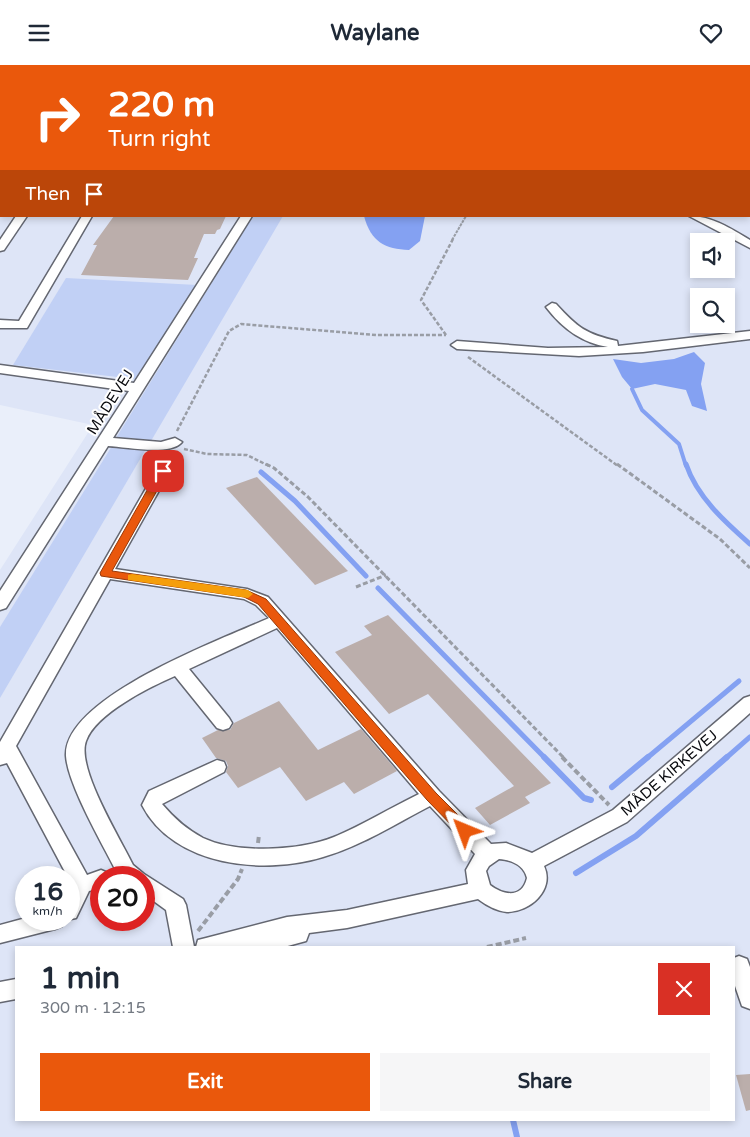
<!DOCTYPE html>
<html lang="en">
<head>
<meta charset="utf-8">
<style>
	:root { --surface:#fff; --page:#f6f6f7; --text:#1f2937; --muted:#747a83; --accent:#ea580c }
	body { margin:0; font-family:"Varela Round",sans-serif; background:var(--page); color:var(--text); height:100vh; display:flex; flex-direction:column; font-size:19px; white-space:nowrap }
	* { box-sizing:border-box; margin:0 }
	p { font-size:16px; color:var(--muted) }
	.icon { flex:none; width:28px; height:28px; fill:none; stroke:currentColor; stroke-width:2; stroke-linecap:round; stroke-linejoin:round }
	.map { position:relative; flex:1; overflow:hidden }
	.side { position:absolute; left:15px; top:881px; width:720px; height:175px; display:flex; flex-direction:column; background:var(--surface); border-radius:0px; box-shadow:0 2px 8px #0003 }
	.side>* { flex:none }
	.banner { position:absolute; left:0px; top:0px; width:750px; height:152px; box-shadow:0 2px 8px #0003; background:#ea580c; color:#fff; overflow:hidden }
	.buttons { position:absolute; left:690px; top:168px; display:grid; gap:10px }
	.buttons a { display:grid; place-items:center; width:45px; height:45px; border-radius:0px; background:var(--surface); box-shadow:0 2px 8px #0003; font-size:25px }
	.speed { position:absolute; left:15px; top:801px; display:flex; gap:10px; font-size:25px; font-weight:700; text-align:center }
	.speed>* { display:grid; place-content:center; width:65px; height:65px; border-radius:50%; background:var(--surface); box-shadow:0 2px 8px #0003; line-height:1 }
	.speed small { font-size:12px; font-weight:400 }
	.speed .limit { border:8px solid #d22; background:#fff; color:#111 }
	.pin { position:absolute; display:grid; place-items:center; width:42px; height:42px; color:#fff; margin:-21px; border-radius:10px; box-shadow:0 2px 8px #0006 }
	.me { position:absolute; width:55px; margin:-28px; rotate:316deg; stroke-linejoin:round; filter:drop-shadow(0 0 4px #0008) }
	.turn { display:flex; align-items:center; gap:18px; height:105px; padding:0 25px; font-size:22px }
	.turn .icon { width:65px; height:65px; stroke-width:2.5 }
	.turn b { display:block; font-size:35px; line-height:42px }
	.then { display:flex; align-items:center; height:48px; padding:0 25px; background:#0003; gap:10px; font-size:19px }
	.round { display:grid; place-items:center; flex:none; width:52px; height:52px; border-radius:0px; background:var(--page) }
	.headline { display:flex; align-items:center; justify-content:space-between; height:85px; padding:0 25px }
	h1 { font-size:30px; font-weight:700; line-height:38px }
	.button { display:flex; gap:10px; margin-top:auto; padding:10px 25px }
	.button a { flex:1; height:58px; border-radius:0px; background:var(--accent); color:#fff; font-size:20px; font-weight:700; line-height:58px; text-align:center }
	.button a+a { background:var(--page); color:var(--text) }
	header { display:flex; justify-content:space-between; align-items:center; height:65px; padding:0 25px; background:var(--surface); font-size:22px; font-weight:700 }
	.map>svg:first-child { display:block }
</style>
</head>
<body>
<header><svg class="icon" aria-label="menu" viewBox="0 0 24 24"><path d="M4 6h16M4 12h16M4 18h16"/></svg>Waylane<svg class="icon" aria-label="heart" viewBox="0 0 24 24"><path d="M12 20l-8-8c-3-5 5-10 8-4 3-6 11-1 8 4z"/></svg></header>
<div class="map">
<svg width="750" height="1072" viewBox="0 0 750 1072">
	<rect width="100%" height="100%" fill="#eaeffa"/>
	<g fill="#dee5f7" fill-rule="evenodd">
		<polygon points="7,0 284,0 321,1 6,1"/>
		<path d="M334 0H750V1072H0V505L93 360 0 340V8L1 7V151H749V1ZM699 176H726V204H699ZM699 231H726V259H699ZM26 812H69V855H26ZM101 812H144V855H101ZM16 882H734V1055H16Z"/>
	</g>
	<g fill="#c1d0f5">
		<polygon points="253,151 283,151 151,376 116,373"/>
		<polygon points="66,213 197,220 135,314 13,300"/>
		<polygon points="112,381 146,384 0,633 0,562"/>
	</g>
	<g fill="#84a1f2">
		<path d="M364 151H425L420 176 409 185C385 184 371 177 364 151Z"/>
		<polygon points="694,287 705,298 701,319 707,346 692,341 686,325 655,319 632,324 622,312 613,294 641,298 674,294"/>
	</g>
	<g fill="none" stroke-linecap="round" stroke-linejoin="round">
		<polyline stroke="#84a1f2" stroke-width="4" points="632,324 642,345 679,379 686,401"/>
		<g stroke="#84a1f2" stroke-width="5">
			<path d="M686 399C697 432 725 457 750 479"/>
			<polyline points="261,407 295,436 366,511"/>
			<polyline points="378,523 545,693"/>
			<polyline points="647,693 739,616"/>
			<polyline points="726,693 750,672"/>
		</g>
		<g stroke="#84a1f2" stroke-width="6">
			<polyline points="544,692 584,733 591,735"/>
			<polyline points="612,722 648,692"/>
			<polyline points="576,808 636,771 727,692"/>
			<polyline points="513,1055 517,1072"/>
		</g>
	</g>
	<g fill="#bbaeab">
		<polygon points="114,151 226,151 220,164 217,165 215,169 204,169 194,193 198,193 188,215 81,210 97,180 93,180"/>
		<polygon points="257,412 348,506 315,520 226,423"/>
		<polygon points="388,550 551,718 525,732 530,738 490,760 475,743 514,721 428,629 389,649 335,587 372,570 364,561"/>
		<polygon points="279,636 318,685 361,664 397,706 354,729 344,717 306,736 280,702 238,723 226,707 228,701 226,696 216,693 202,673 218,665 230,665 234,658"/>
		<polygon points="750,1009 750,1045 746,1046 736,1010"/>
	</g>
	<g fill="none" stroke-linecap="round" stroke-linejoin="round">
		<defs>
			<g id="minor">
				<polygon points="1,24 1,30 0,31 0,25"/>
				<polygon points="16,151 27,151 4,185 0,186 0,175"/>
				<polygon points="82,151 92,151 27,263 0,263 0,255 19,256"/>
				<path d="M241 151H252L113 373 161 377 175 373 182 377C171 391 125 382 108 381L6 543 0 545V526L129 326 0 308V300L134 318Z"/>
				<path d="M689 151C712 151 730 163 750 175V183Z"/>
				<path d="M552 238 556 239C578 263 586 269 617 276L618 281 750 266V274L643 287 579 291 457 284 451 280 457 276 548 283 608 282C582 278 562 263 546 242Z"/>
				<path d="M163 402 170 406 115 504 247 524 268 532 439 726 491 779 506 778 532 788 613 745 744 633 750 631V648L627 757 544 801C555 825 530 847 507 847 497 846 486 840 478 834L347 863 309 868 306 876 284 882H196L198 875 206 873 287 852 347 845 468 819 466 805 475 789 430 741C395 759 361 781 323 792 264 810 174 802 142 740L149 726 217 695 224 697 226 702 224 707 162 739C174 753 186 764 203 773 237 789 299 786 334 772 363 760 390 743 419 729L277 563 189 604 229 653 232 658 229 663 223 665 217 663 175 611C150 622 96 648 86 676 76 703 120 773 133 800L144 809 183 834 186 840 194 882H173L166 845 144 829V812H119C105 783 68 721 66 691 63 632 223 574 269 553L256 540 244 534 110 514 16 681 87 810 101 805 108 808 110 812H101V823L89 826 76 853 66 855H69V826L72 820 7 698 0 700V677L156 406ZM499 794C511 795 524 800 527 813 522 834 503 830 490 820L486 806 489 801Z"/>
				<polygon points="26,853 26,855 65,855 62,861 55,864 0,878 0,860"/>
				<polygon points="739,891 747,894 750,902 750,944 742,941 734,918 734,893"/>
				<polygon points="16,914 16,934 0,937 0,917"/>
			</g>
		</defs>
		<use href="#minor" stroke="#646771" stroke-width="3"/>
		<polyline stroke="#999da5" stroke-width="2" stroke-dasharray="3 1" stroke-linecap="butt" points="452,175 466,151"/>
		<g stroke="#999da5" stroke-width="2.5" stroke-dasharray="4 2" stroke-linecap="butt">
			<polyline points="446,270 421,235 453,174"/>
			<polyline points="468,292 618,401"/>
			<polyline points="177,366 229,266 241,259 376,270 446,270"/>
			<polyline points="184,384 207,389 247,390 269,401"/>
		</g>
		<g stroke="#999da5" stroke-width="3" stroke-dasharray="5 2.5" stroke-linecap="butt">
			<polyline points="266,399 274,403 308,432 564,693"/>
			<polyline points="617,399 720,474 750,503"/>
			<polyline points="356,522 386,510"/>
		</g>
		<g stroke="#999da5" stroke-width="4" stroke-dasharray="6 3" stroke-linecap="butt">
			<polyline points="562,692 609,740"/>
			<polyline points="258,778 259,770"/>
			<polyline points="198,866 238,814 242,804"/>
			<polyline points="487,882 526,873"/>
		</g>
		<use href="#minor" fill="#fff" fill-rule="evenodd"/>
	</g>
	<polygon fill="#ea580c" stroke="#983908" points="163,403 168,406 112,506 246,525 266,534 436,728 470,762 472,766 470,770 461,770 427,735 258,539 244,532 101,511 100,508 158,406"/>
	<polygon fill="#f59e0b" points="132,509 248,525 253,529 248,533 128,515 128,510"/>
	<g text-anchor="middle" stroke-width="4" stroke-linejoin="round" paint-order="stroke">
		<g font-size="15" fill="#0a0b0f" stroke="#fff">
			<text transform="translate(110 337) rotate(-58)" y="5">MÅDEVEJ</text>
			<text transform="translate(669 708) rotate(-41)" y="5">MÅDE KIRKEVEJ</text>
		</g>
	</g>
</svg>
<div class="buttons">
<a><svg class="icon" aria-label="sound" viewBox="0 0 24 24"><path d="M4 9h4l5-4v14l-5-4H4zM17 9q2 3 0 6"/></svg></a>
<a><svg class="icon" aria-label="search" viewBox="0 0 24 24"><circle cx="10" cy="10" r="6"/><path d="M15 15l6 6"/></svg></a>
</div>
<div class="speed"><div>16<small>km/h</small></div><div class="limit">20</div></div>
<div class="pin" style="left:163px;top:406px;background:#d93025"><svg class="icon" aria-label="arrive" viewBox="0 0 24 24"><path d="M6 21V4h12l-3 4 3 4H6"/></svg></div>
<svg class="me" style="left:465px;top:766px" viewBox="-20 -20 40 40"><path d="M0-17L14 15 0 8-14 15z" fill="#ea580c" stroke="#fff" stroke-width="4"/></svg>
<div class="banner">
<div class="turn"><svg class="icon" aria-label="right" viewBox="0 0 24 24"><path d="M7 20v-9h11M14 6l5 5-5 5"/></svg><div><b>220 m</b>Turn right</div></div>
<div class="then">Then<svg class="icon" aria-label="arrive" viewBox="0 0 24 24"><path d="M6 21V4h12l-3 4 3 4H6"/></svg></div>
</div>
<section class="side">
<div class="headline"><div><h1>1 min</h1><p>300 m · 12:15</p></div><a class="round" style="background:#d93025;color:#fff"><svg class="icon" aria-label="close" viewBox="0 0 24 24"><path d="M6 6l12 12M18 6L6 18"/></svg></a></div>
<div class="button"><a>Exit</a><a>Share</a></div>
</section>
</div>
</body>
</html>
